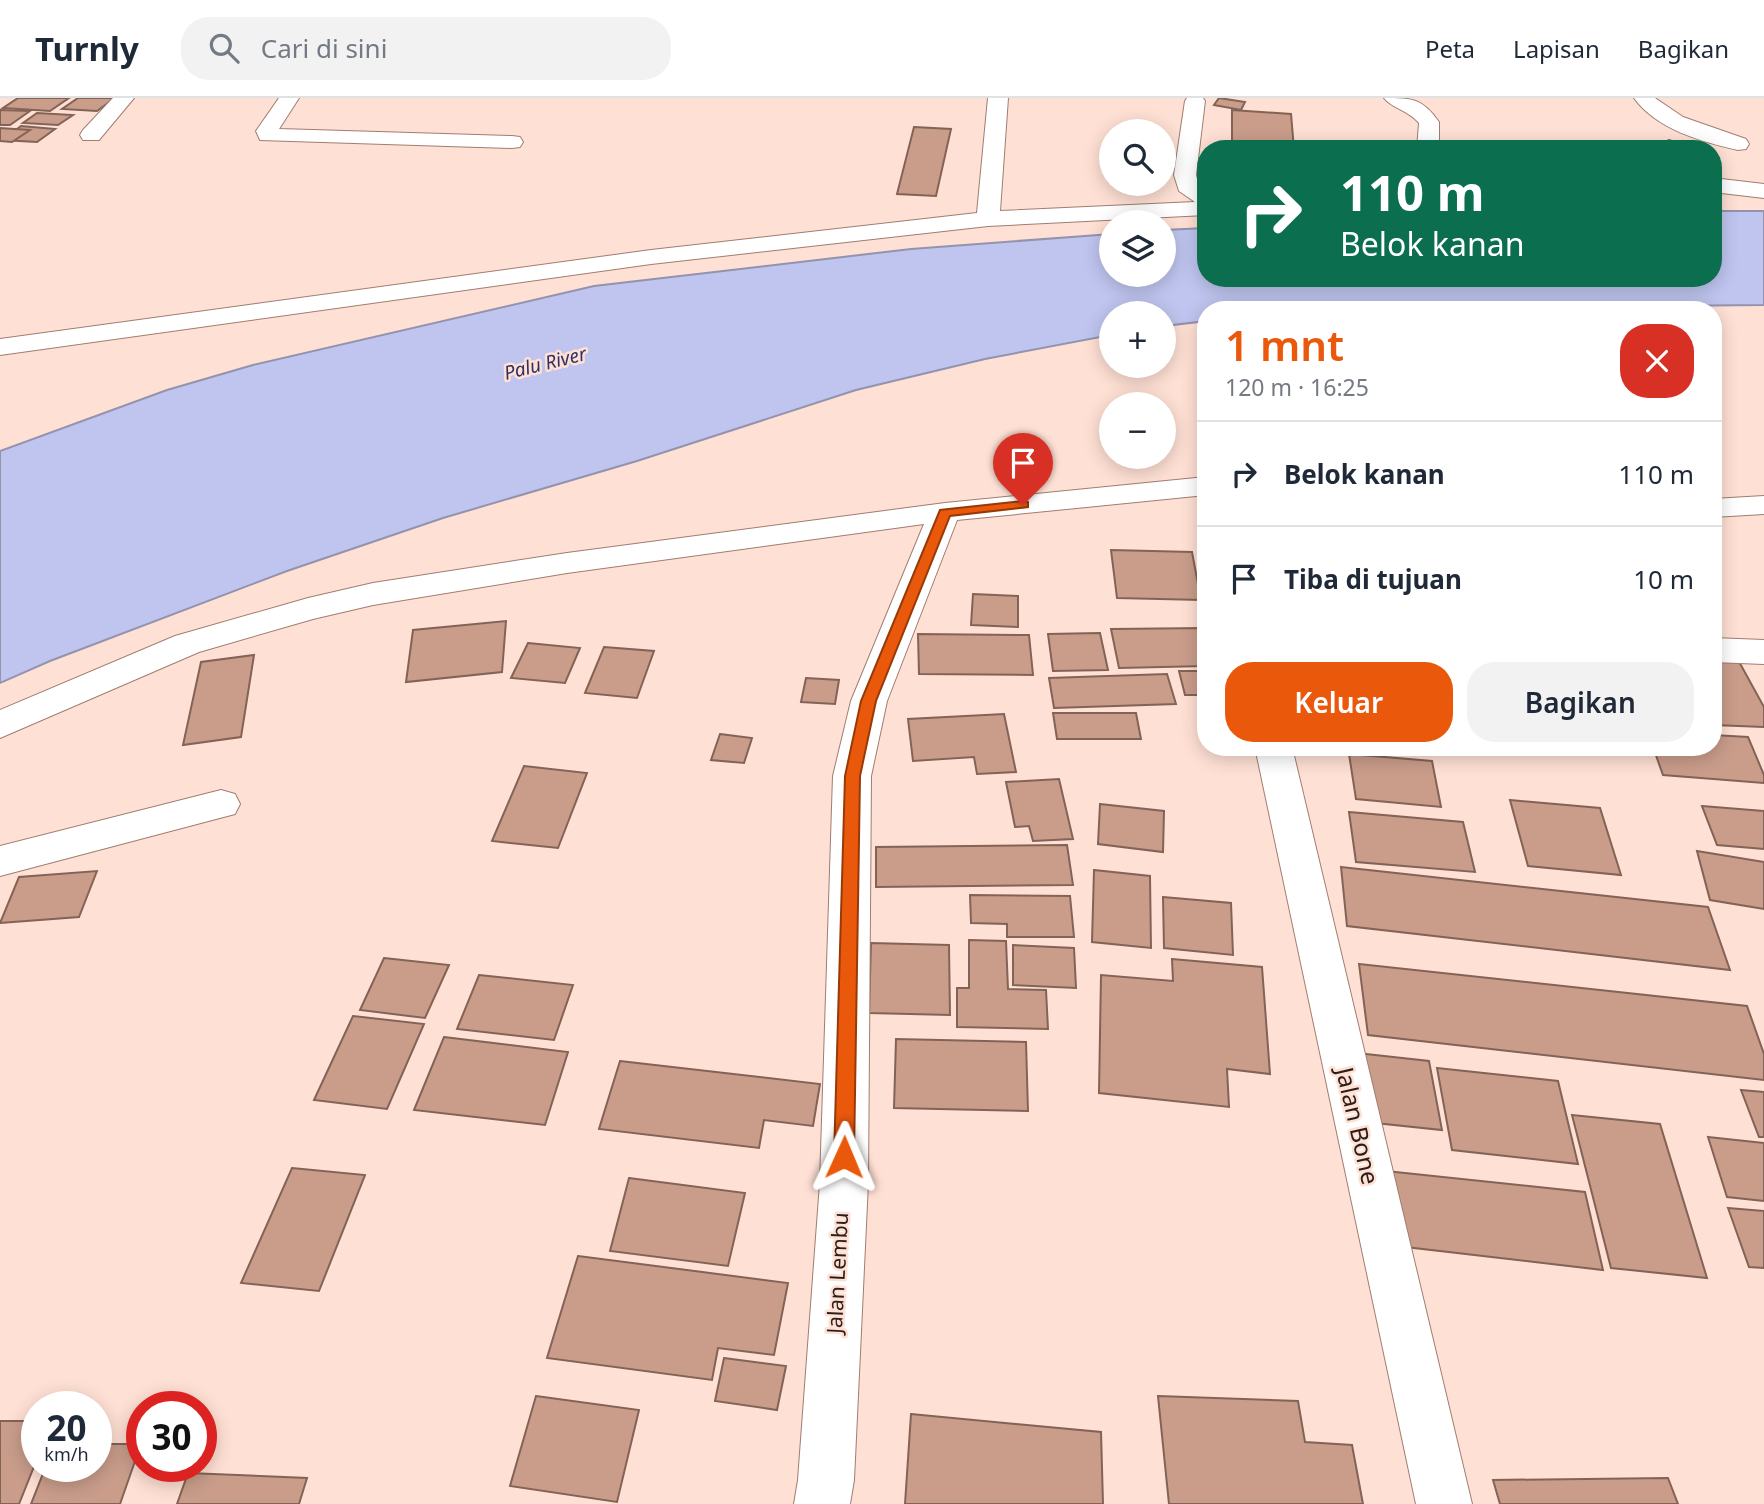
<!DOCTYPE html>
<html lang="id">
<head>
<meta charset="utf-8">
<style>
	:root { --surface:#fff; --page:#f2f2f3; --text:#1f2937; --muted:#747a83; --line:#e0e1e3; --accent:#ea580c }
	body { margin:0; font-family:"Noto Sans",sans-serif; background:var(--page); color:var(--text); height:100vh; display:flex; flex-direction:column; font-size:26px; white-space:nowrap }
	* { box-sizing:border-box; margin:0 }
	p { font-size:23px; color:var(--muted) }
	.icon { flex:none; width:38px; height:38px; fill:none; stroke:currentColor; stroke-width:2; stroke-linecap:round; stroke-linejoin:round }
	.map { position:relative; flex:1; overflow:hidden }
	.panel { position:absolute; left:1197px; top:203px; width:525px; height:455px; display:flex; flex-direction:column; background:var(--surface); border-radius:28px; box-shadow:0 4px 18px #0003 }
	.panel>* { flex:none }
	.top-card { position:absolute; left:1197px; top:42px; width:525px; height:147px; border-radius:28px; box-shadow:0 4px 18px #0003; background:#0b6e4f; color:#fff; overflow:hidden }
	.buttons { position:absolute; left:1099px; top:21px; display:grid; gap:14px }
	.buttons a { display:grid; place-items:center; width:77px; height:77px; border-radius:50%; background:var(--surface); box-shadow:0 4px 18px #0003; font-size:35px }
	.speed { position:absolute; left:21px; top:1293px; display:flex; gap:14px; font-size:35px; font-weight:700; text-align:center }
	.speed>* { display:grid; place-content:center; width:91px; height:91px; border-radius:50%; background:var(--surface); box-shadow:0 4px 18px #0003; line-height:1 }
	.speed small { font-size:18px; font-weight:400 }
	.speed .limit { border:10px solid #d22; background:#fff; color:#111 }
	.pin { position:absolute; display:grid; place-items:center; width:60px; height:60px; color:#fff; margin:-72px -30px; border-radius:50% 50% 50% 0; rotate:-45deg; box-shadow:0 0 7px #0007 }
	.pin .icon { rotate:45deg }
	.me { position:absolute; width:77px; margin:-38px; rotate:1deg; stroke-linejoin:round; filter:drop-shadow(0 0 5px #0008) }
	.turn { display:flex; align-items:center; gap:24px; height:147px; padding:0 28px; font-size:32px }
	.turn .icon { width:91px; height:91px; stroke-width:2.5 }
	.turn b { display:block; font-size:49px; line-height:60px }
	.round { display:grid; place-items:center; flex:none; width:74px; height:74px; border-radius:28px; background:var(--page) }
	.head { display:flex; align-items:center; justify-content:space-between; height:119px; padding:0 28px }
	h1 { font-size:42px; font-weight:600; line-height:52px; color:var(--accent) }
	.cta { display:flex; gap:14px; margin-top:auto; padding:14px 28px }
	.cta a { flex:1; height:80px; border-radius:28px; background:var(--accent); color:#fff; font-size:28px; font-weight:600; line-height:80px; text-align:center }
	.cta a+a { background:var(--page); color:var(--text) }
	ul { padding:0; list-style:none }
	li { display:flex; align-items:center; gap:21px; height:105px; padding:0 28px; border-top:2px solid var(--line) }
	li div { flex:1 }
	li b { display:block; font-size:26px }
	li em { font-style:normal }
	header { display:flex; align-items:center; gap:42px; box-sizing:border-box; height:98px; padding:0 35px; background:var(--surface); border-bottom:2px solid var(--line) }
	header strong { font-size:33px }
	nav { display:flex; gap:38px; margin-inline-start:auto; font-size:24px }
	.search { width:490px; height:63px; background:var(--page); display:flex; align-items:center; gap:18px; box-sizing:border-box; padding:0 24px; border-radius:28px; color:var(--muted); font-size:26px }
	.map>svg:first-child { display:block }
</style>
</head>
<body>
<header>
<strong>Turnly</strong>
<div class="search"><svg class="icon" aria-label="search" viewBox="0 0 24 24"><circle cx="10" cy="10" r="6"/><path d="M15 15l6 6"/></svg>Cari di sini</div>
<nav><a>Peta</a><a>Lapisan</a><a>Bagikan</a></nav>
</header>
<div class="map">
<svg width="1764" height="1406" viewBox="0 0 1764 1406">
	<rect width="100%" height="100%" fill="#ffe0d4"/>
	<polygon fill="#bfc5ef" stroke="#9393ae" stroke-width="2" points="1713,113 1764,113 1764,207 1206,212 1206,223 1164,228 1164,215 1111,215 1111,237 985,261 856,292 637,363 443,420 287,473 50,563 0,585 0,353 167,292 253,267 594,188 911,151 1111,136 1111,177 1164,177 1164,132 1206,130 1206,180 1713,180"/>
	<g fill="#ca9d8b" stroke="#836356" stroke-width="2">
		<polygon points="18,0 69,0 50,13 3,10"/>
		<polygon points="78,0 115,0 97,13 62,11"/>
		<polygon points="1219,0 1245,4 1241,12 1214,7"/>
		<polygon points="0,12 30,13 10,27 0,27"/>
		<polygon points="1232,12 1291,16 1294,51 1232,51"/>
		<polygon points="37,15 73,17 58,27 23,25"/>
		<polygon points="21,28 55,31 37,44 2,42"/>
		<polygon points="914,29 951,31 936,98 897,96"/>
		<polygon points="0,30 30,32 12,44 0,43"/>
		<polygon points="1669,42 1688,49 1661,51 1655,48"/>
		<polygon points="1111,452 1192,454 1201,502 1117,500"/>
		<polygon points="973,496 1018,498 1018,529 971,527"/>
		<polygon points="506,523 502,574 406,584 413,532"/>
		<polygon points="1206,530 1206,568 1119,570 1111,531"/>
		<polygon points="1100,535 1108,572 1053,573 1048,536"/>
		<polygon points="918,536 1029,537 1033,577 919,576"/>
		<polygon points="528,545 580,550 565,585 511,580"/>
		<polygon points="604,549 654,553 637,600 585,595"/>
		<polygon points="254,557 241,639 183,647 201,564"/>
		<polygon points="1713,559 1737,560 1764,609 1764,629 1713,627"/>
		<polygon points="1179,573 1206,573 1206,597 1185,597"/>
		<polygon points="1167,576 1176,606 1054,610 1049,580"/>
		<polygon points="806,580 839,582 835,606 801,604"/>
		<polygon points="1053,615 1136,615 1141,641 1057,641"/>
		<polygon points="1004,616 1016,674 977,676 974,659 913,663 908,621"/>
		<polygon points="720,636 752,640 744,665 711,662"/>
		<polygon points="1713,637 1748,639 1764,677 1764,685 1663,677 1653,649 1713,649"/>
		<polygon points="1349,656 1432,663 1441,709 1356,701"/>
		<polygon points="524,668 587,675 558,750 492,743"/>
		<polygon points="1059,681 1073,741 1033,743 1029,728 1015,729 1006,684"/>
		<polygon points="1510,702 1600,710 1621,777 1528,768"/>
		<polygon points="1100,706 1164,713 1163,754 1098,746"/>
		<polygon points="1702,708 1764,713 1764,751 1717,747"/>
		<polygon points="1349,714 1463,724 1475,774 1356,764"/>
		<polygon points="1067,747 1073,787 876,789 876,749"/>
		<polygon points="1697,753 1764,764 1764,811 1710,802"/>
		<polygon points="1341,769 1708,809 1730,872 1347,828"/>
		<polygon points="1094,772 1150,778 1151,850 1092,844"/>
		<polygon points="97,773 79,819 0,825 19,779"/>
		<polygon points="970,797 1070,798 1074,839 1007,839 1007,826 971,825"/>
		<polygon points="1163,799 1231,805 1233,857 1164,850"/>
		<polygon points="969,842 1006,843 1008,891 1046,892 1048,931 957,929 957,890 969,890"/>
		<polygon points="871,845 949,847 950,917 869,915"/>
		<polygon points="1013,847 1074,850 1076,890 1013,887"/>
		<polygon points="384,860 449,867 425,920 360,912"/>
		<polygon points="1172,861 1262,869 1270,976 1227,971 1229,1009 1099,995 1101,877 1173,883"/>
		<polygon points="1359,866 1747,908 1764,956 1764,982 1368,937"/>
		<polygon points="479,877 573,887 554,942 457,931"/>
		<polygon points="353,918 424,926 387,1011 314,1002"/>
		<polygon points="444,939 568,954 545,1027 414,1012"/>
		<polygon points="896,941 1026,944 1028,1013 894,1010"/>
		<polygon points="1357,955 1429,963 1442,1032 1366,1024"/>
		<polygon points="620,963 820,986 813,1028 764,1022 759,1050 599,1031"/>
		<polygon points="1437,970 1558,983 1578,1066 1452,1052"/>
		<polygon points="1741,992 1764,994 1764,1039 1759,1039"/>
		<polygon points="1572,1017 1660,1026 1707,1180 1611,1170"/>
		<polygon points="1708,1039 1764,1045 1764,1103 1727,1099"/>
		<polygon points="292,1070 365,1077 319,1193 241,1185"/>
		<polygon points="1386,1073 1585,1094 1603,1172 1397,1148"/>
		<polygon points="629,1080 745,1095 728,1168 610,1153"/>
		<polygon points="1728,1110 1764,1113 1764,1170 1749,1169"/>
		<polygon points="578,1158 788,1185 774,1257 718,1250 712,1282 547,1260"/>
		<polygon points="724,1260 786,1268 777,1312 715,1303"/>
		<polygon points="536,1298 639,1312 617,1404 510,1388"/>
		<polygon points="1158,1298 1298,1303 1305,1344 1352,1347 1363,1406 1169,1406"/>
		<polygon points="911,1316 1101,1334 1103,1406 905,1406"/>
		<polygon points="0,1323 37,1323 37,1361 19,1406 0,1406"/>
		<polygon points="96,1346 141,1346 120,1406 31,1406 46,1368 96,1368"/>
		<polygon points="188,1375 307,1380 299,1406 177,1406"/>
		<polygon points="1668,1380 1678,1406 1500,1406 1493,1382"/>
	</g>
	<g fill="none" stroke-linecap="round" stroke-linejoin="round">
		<defs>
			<g id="street">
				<polygon points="113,0 134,0 99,42 83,42 80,37 83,32"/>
				<polygon points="279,0 299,0 279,31 512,38 520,39 523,44 520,49 512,50 260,42 256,33"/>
				<polygon points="988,0 1008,0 1000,113 1195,104 1179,93 1174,77 1185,3 1187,0 1203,0 1205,3 1196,77 1198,85 1206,91 1206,117 988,128 651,166 0,257 0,241 651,152 977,115"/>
				<path d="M1384 0C1412 0 1422 0 1439 24V51H1417L1419 25C1408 12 1393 11 1384 0Z"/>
				<path d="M1634 0H1655L1683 19 1746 41 1749 46 1746 51 1738 52C1702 44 1656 31 1634 0Z"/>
				<polygon points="1713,80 1764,86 1764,100 1713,94"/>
				<polygon points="1206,379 1206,397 957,422 887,603 871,678 868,1085 854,1382 850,1406 794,1406 798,1382 820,1085 833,678 851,603 924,426 567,475 373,507 313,521 199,554 0,640 0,612 175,538 308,500 373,485 567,455 945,405"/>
				<polygon points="1764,398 1764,416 1713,419 1713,401"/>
				<polygon points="1713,540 1764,542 1764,566 1713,564"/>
				<polygon points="1255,649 1292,649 1472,1406 1416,1406"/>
				<polygon points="221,692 235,696 240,706 235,716 0,778 0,748"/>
			</g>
		</defs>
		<use href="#street" stroke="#a07d70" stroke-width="2"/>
		<use href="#street" fill="#fff" fill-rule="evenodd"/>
	</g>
	<polygon fill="#ea580c" stroke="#983908" stroke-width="2" points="1023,403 1028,404 1028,409 950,418 876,603 860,678 854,1059 851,1066 844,1068 837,1066 834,1059 845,678 861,603 940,412"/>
	<g text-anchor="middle" stroke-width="5" stroke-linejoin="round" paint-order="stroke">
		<g font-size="19" font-style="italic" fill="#2f3165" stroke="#ffe0d4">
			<text transform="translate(545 265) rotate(-14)" y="7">Palu River</text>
		</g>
		<g font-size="21" fill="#2b1d18" stroke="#ffe0d4">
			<text transform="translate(838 1175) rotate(-87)" y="7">Jalan Lembu</text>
		</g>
		<g font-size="24" fill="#2b1d18" stroke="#ffe0d4">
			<text transform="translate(1357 1028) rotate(77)" y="8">Jalan Bone</text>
		</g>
	</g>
</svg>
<div class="buttons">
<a><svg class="icon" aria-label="search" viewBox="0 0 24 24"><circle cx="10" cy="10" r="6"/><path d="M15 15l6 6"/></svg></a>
<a><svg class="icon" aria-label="layers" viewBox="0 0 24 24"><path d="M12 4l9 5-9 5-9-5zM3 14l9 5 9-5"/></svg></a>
<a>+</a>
<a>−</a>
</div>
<div class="speed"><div>20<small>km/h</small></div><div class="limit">30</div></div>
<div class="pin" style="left:1023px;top:407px;background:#d93025"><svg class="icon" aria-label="arrive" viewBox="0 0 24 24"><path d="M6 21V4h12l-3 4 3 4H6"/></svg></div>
<svg class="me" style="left:844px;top:1059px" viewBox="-20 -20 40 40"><path d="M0-17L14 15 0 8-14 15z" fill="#ea580c" stroke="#fff" stroke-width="4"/></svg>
<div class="top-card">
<div class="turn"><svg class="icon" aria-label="right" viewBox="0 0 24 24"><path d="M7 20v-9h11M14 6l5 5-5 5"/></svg><div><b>110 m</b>Belok kanan</div></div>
</div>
<section class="panel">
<div class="head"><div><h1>1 mnt</h1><p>120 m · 16:25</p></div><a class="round" style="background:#d93025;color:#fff"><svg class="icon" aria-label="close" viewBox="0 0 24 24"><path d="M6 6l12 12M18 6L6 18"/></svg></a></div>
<ul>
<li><svg class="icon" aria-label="right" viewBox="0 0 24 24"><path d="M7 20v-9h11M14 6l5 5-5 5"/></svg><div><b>Belok kanan</b></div><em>110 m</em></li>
<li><svg class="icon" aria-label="arrive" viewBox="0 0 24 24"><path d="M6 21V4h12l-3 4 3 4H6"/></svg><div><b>Tiba di tujuan</b></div><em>10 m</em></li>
</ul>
<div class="cta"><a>Keluar</a><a>Bagikan</a></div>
</section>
</div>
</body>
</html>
